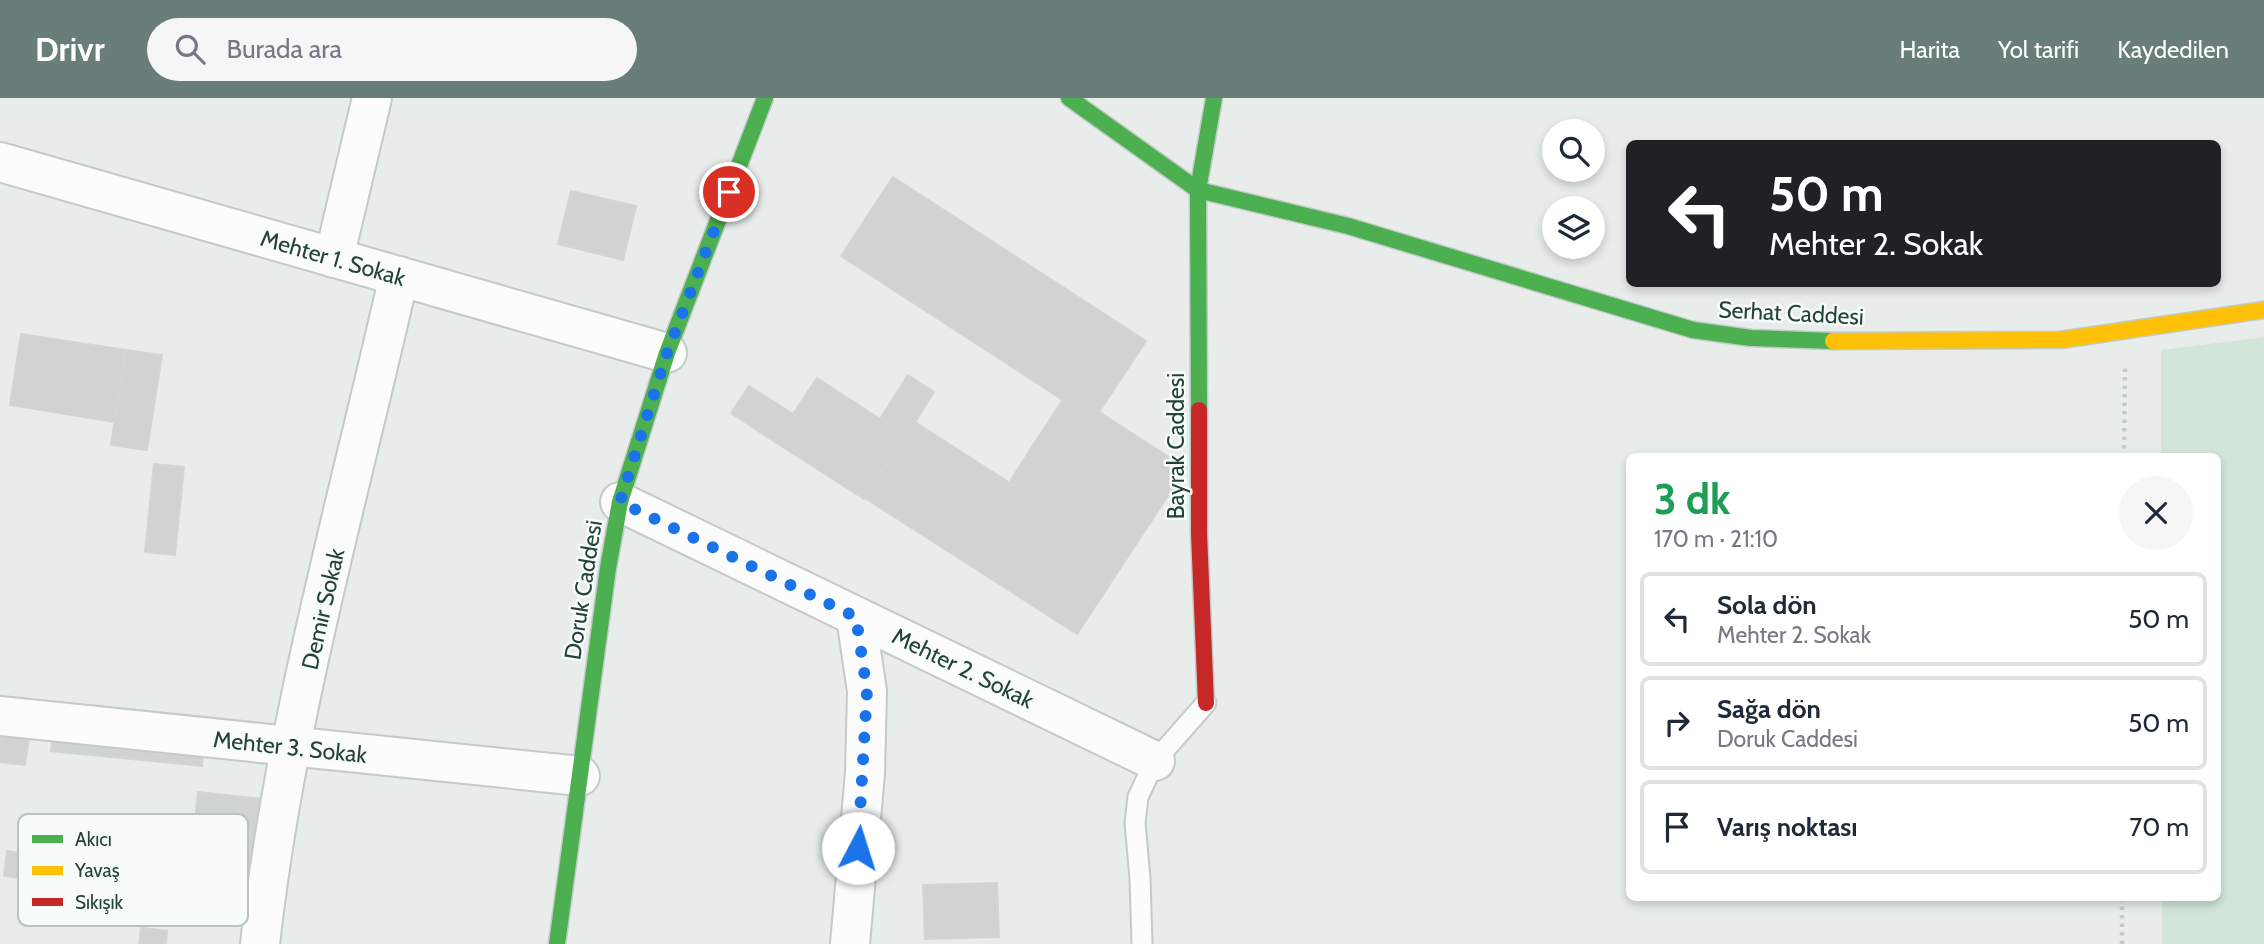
<!DOCTYPE html>
<html lang="tr">
<head>
<meta charset="utf-8">
<style>
	:root { --surface:#fff; --page:#f6f6f7; --text:#1f2937; --muted:#747a83; --line:#e0e1e3; --accent:#697e78 }
	body { margin:0; font-family:Cabin,sans-serif; background:var(--page); color:var(--text); height:100vh; display:flex; flex-direction:column; font-size:26px; white-space:nowrap }
	* { box-sizing:border-box; margin:0 }
	p { font-size:23px; color:var(--muted) }
	.icon { flex:none; width:38px; height:38px; fill:none; stroke:currentColor; stroke-width:2; stroke-linecap:round; stroke-linejoin:round }
	.map { position:relative; flex:1; overflow:hidden }
	.panel { position:absolute; left:1626px; top:355px; width:595px; height:448px; display:flex; flex-direction:column; background:var(--surface); border-radius:10px; box-shadow:0 4px 10px #0003 }
	.panel>* { flex:none }
	.banner { position:absolute; left:1626px; top:42px; width:595px; height:147px; border-radius:10px; box-shadow:0 4px 10px #0003; background:#202124; color:#fff; overflow:hidden }
	.buttons { position:absolute; left:1542px; top:21px; display:grid; gap:14px }
	.buttons a { display:grid; place-items:center; width:63px; height:63px; border-radius:50%; background:var(--surface); box-shadow:0 4px 10px #0003; font-size:35px }
	.pin { position:absolute; display:grid; place-items:center; width:60px; height:60px; color:#fff; margin:-30px; border:4px solid #fff; border-radius:50%; box-shadow:0 2px 7px #0007 }
	.me { position:absolute; width:77px; margin:-38px; rotate:5deg; stroke-linejoin:round; filter:drop-shadow(0 0 5px #0008) }
	.turn { display:flex; align-items:center; gap:24px; height:147px; padding:0 28px; font-size:32px }
	.turn .icon { width:91px; height:91px; stroke-width:2.5 }
	.turn b { display:block; font-size:49px; line-height:60px }
	.round { display:grid; place-items:center; flex:none; width:74px; height:74px; border-radius:37px; background:var(--page) }
	.headline { display:flex; align-items:center; justify-content:space-between; height:119px; padding:0 28px }
	h1 { font-size:42px; font-weight:700; line-height:52px; color:#1e9e55 }
	ul { padding:0; list-style:none }
	li { display:flex; align-items:center; gap:21px; height:94px; margin:0 14px 10px; padding:0 14px; border:4px solid var(--line); border-radius:10px }
	li div { flex:1 }
	li b { display:block; font-size:26px }
	li em { font-style:normal }
	header { display:flex; align-items:center; gap:42px; box-sizing:border-box; height:98px; padding:0 35px; background:var(--accent); color:#fff }
	header strong { font-size:33px }
	nav { display:flex; gap:38px; margin-inline-start:auto; font-size:24px }
	.search { width:490px; height:63px; background:var(--page); display:flex; align-items:center; gap:18px; box-sizing:border-box; padding:0 24px; border-radius:38px; color:var(--muted); font-size:26px }
	.map>svg:first-child { display:block }
</style>
</head>
<body>
<header>
<strong>Drivr</strong>
<div class="search"><svg class="icon" aria-label="search" viewBox="0 0 24 24"><circle cx="10" cy="10" r="6"/><path d="M15 15l6 6"/></svg>Burada ara</div>
<nav><a>Harita</a><a>Yol tarifi</a><a>Kaydedilen</a></nav>
</header>
<div class="map">
<svg width="2264" height="846" viewBox="0 0 2264 846">
	<rect width="100%" height="100%" fill="#e8edeb"/>
	<polygon fill="#d1e6d8" points="2264,239 2264,846 2162,846 2162,800 2217,800 2217,359 2161,359 2161,252"/>
	<g fill="#cfd4d2" stroke="#d1d6d4" stroke-width="2">
		<polygon points="893,79 1146,243 1099,314 1068,294 1063,302 841,158"/>
		<polygon points="571,93 636,108 623,162 558,146"/>
		<polygon points="21,236 126,252 115,324 10,307"/>
		<polygon points="126,252 162,257 147,352 111,347"/>
		<polygon points="908,277 934,294 906,338 880,321"/>
		<polygon points="817,280 906,338 882,374 793,316"/>
		<polygon points="749,288 793,316 775,344 731,315"/>
		<polygon points="1068,294 1127,332 1092,387 1032,349"/>
		<polygon points="793,316 882,374 864,401 775,344"/>
		<polygon points="915,324 1127,460 1077,536 865,400"/>
		<polygon points="1127,332 1186,370 1150,425 1092,387"/>
		<polygon points="1032,349 1150,425 1127,460 1009,385"/>
		<polygon points="154,366 184,369 175,457 145,454"/>
		<polygon points="0,621 31,625 25,667 0,664"/>
		<polygon points="54,631 204,646 202,668 51,653"/>
		<polygon points="198,694 264,701 257,767 191,760"/>
		<polygon points="7,753 203,778 200,804 4,778"/>
		<polygon points="997,785 999,839 925,841 923,787"/>
		<polygon points="141,830 167,833 166,846 139,846"/>
	</g>
	<g fill="none" stroke-linecap="round" stroke-linejoin="round">
		<defs>
			<polyline id="lane" points="1142,846 1140,780 1135,725 1138,699 1155,663 1206,605"/>
			<g id="street">
				<polyline points="0,64 667,255"/>
				<polyline points="334,160 372,0"/>
				<polyline points="620,404 1155,663"/>
				<polyline points="0,618 580,678"/>
				<path d="M260 846C285 621 349 399 399 178"/>
				<polyline points="850,846 865,675 867,593 856,519"/>
			</g>
			<g id="fast">
				<polyline points="1069,0 1198,92 1348,128 1693,232 1751,240 1833,243"/>
				<polyline points="1199,312 1198,92 1214,0"/>
				<polyline points="557,846 608,470 620,404 667,255 765,0"/>
			</g>
			<polyline id="slow" points="1833,243 2060,242 2264,212"/>
			<polyline id="jam" points="1199,312 1199,435 1206,605"/>
		</defs>
		<use href="#lane" stroke="#c5cac8" stroke-width="23"/>
		<use href="#street" stroke="#c5cac8" stroke-width="42"/>
		<use href="#fast" stroke="#c3cbc8" stroke-width="19"/>
		<use href="#slow" stroke="#c3cbc8" stroke-width="19"/>
		<use href="#jam" stroke="#c3cbc8" stroke-width="19"/>
		<g stroke="#c3ccca" stroke-width="4.5" stroke-dasharray="3.5 5" stroke-linecap="butt">
			<polyline points="2124,359 2125,269"/>
			<polyline points="2122,846 2122,800"/>
		</g>
		<use href="#lane" stroke="#fcfcfc" stroke-width="19"/>
		<use href="#street" stroke="#fcfcfc" stroke-width="38"/>
		<use href="#fast" stroke="#4caf50" stroke-width="16"/>
		<use href="#slow" stroke="#ffc107" stroke-width="16"/>
		<use href="#jam" stroke="#c62828" stroke-width="16"/>
	</g>
	<g fill="none" stroke-linecap="round" stroke-linejoin="round">
		<polyline stroke="#1a73e8" stroke-width="12" stroke-dasharray="0 21.6" points="729,94 667,255 620,404 856,519 867,593 858,750"/>
	</g>
	<g text-anchor="middle" stroke-width="5" stroke-linejoin="round" paint-order="stroke">
		<g font-size="23" fill="#24423a" stroke="#f7fbf9">
			<text transform="translate(333 160) rotate(16)" y="8">Mehter 1. Sokak</text>
			<text transform="translate(1791 215) rotate(3)" y="8">Serhat Caddesi</text>
			<text transform="translate(1176 348) rotate(-90)" y="8">Bayrak Caddesi</text>
			<text transform="translate(583 492) rotate(-81)" y="8">Doruk Caddesi</text>
			<text transform="translate(323 511) rotate(-77)" y="8">Demir Sokak</text>
			<text transform="translate(963 570) rotate(26)" y="8">Mehter 2. Sokak</text>
			<text transform="translate(290 649) rotate(6)" y="8">Mehter 3. Sokak</text>
		</g>
	</g>
	<rect x="18" y="716" width="230" height="112" rx="10" fill="#f7fbf9" stroke="#b8c4c0" stroke-width="2"/>
	<rect x="32" y="737" width="31" height="8" fill="#4caf50"/>
	<rect x="32" y="768" width="31" height="9" fill="#ffc107"/>
	<rect x="32" y="800" width="31" height="8" fill="#c62828"/>
	<g font-size="19" fill="#24423a">
		<text x="75" y="748">Akıcı</text>
		<text x="75" y="779">Yavaş</text>
		<text x="75" y="811">Sıkışık</text>
	</g>
</svg>
<div class="buttons">
<a><svg class="icon" aria-label="search" viewBox="0 0 24 24"><circle cx="10" cy="10" r="6"/><path d="M15 15l6 6"/></svg></a>
<a><svg class="icon" aria-label="layers" viewBox="0 0 24 24"><path d="M12 4l9 5-9 5-9-5zM3 14l9 5 9-5"/></svg></a>
</div>
<div class="pin" style="left:729px;top:94px;background:#d93025"><svg class="icon" aria-label="arrive" viewBox="0 0 24 24"><path d="M6 21V4h12l-3 4 3 4H6"/></svg></div>
<svg class="me" style="left:858px;top:750px" viewBox="-20 -20 40 40"><circle r="19" fill="#fff"/><path d="M0-13L10 11 0 6-10 11z" fill="#1a73e8"/></svg>
<div class="banner">
<div class="turn"><svg class="icon" aria-label="left" viewBox="0 0 24 24"><path d="M17 20v-9H6M10 6l-5 5 5 5"/></svg><div><b>50 m</b>Mehter 2. Sokak</div></div>
</div>
<section class="panel">
<div class="headline"><div><h1>3 dk</h1><p>170 m · 21:10</p></div><a class="round"><svg class="icon" aria-label="close" viewBox="0 0 24 24"><path d="M6 6l12 12M18 6L6 18"/></svg></a></div>
<ul>
<li><svg class="icon" aria-label="left" viewBox="0 0 24 24"><path d="M17 20v-9H6M10 6l-5 5 5 5"/></svg><div><b>Sola dön</b><p>Mehter 2. Sokak</p></div><em>50 m</em></li>
<li><svg class="icon" aria-label="right" viewBox="0 0 24 24"><path d="M7 20v-9h11M14 6l5 5-5 5"/></svg><div><b>Sağa dön</b><p>Doruk Caddesi</p></div><em>50 m</em></li>
<li><svg class="icon" aria-label="arrive" viewBox="0 0 24 24"><path d="M6 21V4h12l-3 4 3 4H6"/></svg><div><b>Varış noktası</b></div><em>70 m</em></li>
</ul>
</section>
</div>
</body>
</html>
